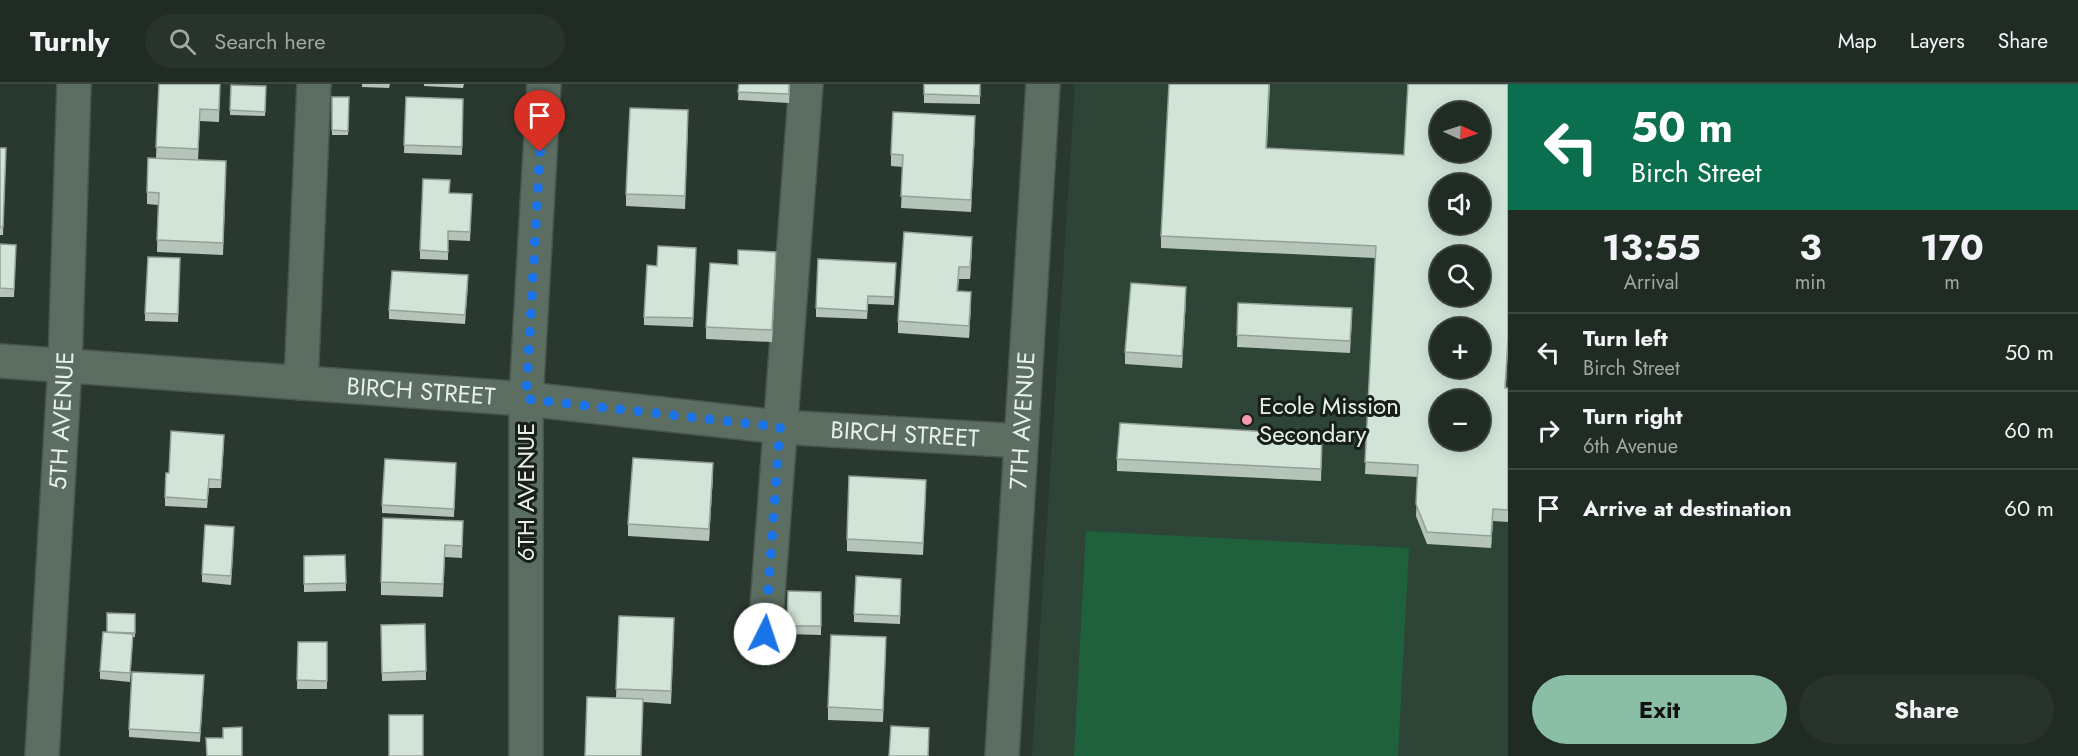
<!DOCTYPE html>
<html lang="en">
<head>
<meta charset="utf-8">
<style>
	:root { --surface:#202b23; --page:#28332b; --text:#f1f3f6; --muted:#a2a7a6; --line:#3d4741; --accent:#8abfa5 }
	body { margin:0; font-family:Jost,sans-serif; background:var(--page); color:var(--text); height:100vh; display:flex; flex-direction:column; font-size:22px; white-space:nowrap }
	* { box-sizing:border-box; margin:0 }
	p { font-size:20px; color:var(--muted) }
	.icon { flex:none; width:33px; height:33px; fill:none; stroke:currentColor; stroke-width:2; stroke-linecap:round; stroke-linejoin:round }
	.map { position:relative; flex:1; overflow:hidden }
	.drawer { display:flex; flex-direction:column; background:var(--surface); width:570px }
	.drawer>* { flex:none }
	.banner { background:#0b6e4f; color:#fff; overflow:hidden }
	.needle { width:39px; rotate:93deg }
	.buttons { position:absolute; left:1430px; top:18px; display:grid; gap:12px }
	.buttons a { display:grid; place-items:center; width:60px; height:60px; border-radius:50%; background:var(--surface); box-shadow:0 3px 15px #0003,0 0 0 2px var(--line); font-size:30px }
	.pin { position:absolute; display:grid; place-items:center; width:51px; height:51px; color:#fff; margin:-62px -26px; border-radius:50% 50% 50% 0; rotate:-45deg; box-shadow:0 0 6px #0007 }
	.pin .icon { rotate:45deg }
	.me { position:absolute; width:66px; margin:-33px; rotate:4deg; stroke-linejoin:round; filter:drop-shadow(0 0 4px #0008) }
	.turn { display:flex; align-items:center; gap:21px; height:126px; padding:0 24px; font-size:27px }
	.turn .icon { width:78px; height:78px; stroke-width:2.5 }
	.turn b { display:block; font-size:42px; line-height:51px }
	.eta { display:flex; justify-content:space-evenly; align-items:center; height:102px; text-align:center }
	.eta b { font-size:36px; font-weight:700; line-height:42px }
	.cta { display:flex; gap:12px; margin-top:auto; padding:12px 24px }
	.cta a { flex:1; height:69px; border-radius:36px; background:var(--accent); color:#111; font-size:24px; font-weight:700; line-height:69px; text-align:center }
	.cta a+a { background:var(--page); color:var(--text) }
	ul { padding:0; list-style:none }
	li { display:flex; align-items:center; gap:18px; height:78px; padding:0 24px; border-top:2px solid var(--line) }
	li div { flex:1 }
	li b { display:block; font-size:22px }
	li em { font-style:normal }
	header { display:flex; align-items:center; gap:36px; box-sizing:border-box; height:84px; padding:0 30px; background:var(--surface); border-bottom:2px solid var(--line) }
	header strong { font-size:28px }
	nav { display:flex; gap:33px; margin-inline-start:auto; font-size:21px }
	.search { width:420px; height:54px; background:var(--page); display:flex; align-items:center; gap:15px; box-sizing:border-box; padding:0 21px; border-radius:33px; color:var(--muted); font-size:22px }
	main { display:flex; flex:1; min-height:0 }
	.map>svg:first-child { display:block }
</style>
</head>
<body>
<header>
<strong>Turnly</strong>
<div class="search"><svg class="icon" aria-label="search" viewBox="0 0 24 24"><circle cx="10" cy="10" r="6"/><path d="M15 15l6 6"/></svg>Search here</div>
<nav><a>Map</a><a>Layers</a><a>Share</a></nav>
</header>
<main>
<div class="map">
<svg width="1508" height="672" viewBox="0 0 1508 672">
	<rect width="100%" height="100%" fill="#2a392f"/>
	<path fill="#2e4436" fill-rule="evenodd" d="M1075 0H1508V672H1032ZM1440 28H1479V68H1440ZM1440 100H1479V140H1440ZM1440 172H1479V212H1440ZM1440 244H1479V284H1440ZM1440 316H1479V356H1440Z"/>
	<polygon fill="#1f613c" points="1086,447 1409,464 1398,672 1074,672"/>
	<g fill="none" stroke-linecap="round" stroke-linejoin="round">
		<defs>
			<g id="minor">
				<path id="s1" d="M0 277 526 315 780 343 1021 357"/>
				<polyline points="301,299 314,0"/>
				<polyline points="765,550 806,0"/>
				<path id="s2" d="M42 672 65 281 74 0"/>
				<polyline points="526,672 526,315 544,0"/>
				<path id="s3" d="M1002 672 1043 0"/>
			</g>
		</defs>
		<use href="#minor" stroke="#49564e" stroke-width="36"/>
		<use href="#minor" stroke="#5c6d61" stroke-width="33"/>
	</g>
	<g fill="#b5c4b9">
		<polygon points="159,0 220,0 219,38 200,37 198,76 226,89 223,171 157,168 158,121 147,120 147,108 156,74"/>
		<polygon points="362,0 390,0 389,4 362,3"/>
		<polygon points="424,0 464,0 463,4 424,2"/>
		<polygon points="739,0 790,0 789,19 738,16"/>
		<polygon points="924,0 980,0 980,20 924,19"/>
		<polygon points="1270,0 1267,64 1404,71 1506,304 1508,304 1508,438 1493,437 1491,464 1427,460 1416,432 1418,393 1365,390 1375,174 1161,164 1161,152"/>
		<polygon points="231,1 266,2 265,32 230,31"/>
		<polygon points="332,13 349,13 348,51 332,51"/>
		<polygon points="406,13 463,15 462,71 404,69"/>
		<polygon points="688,39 685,125 626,122 626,110"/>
		<polygon points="975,44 971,128 901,124 903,83 891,82 891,70"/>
		<polygon points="0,64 6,64 3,151 0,151"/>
		<polygon points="450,109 472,110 470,157 448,156 448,176 420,175 420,166"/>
		<polygon points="0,160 16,161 14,213 0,213"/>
		<polygon points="972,165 970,195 959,195 958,207 971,220 969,254 898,249 898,237"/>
		<polygon points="696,172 693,243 644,241 644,233 657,182"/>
		<polygon points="180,174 178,238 145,237 145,229"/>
		<polygon points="896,179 894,221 868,220 867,235 816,233 816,224"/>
		<polygon points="776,180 772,258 706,255 706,243 738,181"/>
		<polygon points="468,200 465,240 389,235 389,226"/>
		<polygon points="1186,215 1182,284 1125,280 1125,268"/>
		<polygon points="1238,219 1352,236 1350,269 1237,263"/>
		<polygon points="224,359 221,404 209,404 207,424 165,422 165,413 169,389"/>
		<polygon points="1322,363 1321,397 1117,387 1117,375"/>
		<polygon points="456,379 454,433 382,429 382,421"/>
		<polygon points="713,391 709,457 628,452 628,440"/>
		<polygon points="926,408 923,471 847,467 847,455"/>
		<polygon points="463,437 462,474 445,473 443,513 381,511 381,498"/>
		<polygon points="234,452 231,501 202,498 202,490"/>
		<polygon points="345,471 346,507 304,508 304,472"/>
		<polygon points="901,495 900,540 854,538 854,530"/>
		<polygon points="788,507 821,508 821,551 787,550"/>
		<polygon points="135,530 135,553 133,553 130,598 100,595 100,587 107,548"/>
		<polygon points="619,532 674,546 671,620 643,618 616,614"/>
		<polygon points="425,540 426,596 382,597 381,541"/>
		<polygon points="298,558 327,558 327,605 297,605"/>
		<polygon points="886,565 883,638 828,636 828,623"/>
		<polygon points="204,599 200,658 129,653 129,645"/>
	</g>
	<g fill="#93a096">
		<polygon points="975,32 975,44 971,128 971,116"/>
		<polygon points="972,153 972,165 970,195 970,183"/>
		<polygon points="776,168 776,180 772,258 772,246"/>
		<polygon points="1186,203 1186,215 1182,284 1182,272"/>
		<polygon points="971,208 971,220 969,254 969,242"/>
		<polygon points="1508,255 1508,267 1505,316 1505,304"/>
		<polygon points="713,379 713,391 709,457 709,445"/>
		<polygon points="1493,425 1493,437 1491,464 1491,452"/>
	</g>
	<g fill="#d2e4d7" stroke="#93a096" stroke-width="1.5" fill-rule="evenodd">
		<polygon points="159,0 220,0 219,26 200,25 198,65 156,63"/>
		<polygon points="739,0 789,0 789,10 738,8"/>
		<polygon points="924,0 980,0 980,12 924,10"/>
		<path d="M1169 0H1269L1266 64 1404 71 1408 0H1508V255L1505 304H1508V426L1493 425 1491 452 1427 448 1416 420 1418 381 1365 378 1376 162 1161 152ZM1440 28H1479V68H1440ZM1440 100H1479V140H1440ZM1440 172H1479V212H1440ZM1440 244H1479V284H1440ZM1440 316H1479V356H1440Z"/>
		<polygon points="231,1 266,2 265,28 230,26"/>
		<polygon points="332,13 349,13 348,47 332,46"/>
		<polygon points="406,13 463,15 462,63 404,61"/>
		<polygon points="630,24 688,26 685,112 626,110"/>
		<polygon points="893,28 975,32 971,116 901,112 903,71 891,70"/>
		<polygon points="0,64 6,64 3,143 0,143"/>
		<polygon points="148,74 226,77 223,159 157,156 159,109 147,108"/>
		<polygon points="423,95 450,96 449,109 472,110 470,148 448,147 448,168 420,166"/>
		<polygon points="904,148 972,153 970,183 959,183 957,207 971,208 969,242 898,237"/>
		<polygon points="0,160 16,161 14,205 0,204"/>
		<polygon points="658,162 696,164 693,234 644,233 647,181 657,182"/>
		<polygon points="738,166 776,168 772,246 706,243 710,179 738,181"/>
		<polygon points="148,173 180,174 178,230 145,229"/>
		<polygon points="818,175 896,179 894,213 868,212 867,227 816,224"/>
		<polygon points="392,187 468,191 465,231 389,226"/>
		<polygon points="1131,199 1186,203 1182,272 1125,268"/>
		<polygon points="1238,219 1352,224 1350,257 1237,251"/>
		<polygon points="1120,339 1322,351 1321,385 1117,375"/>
		<polygon points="171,347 224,351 221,396 209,395 207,416 165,413 166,389 169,389"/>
		<polygon points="633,374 713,379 709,445 628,440"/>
		<polygon points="385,375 456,379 454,425 382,421"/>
		<polygon points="849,392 926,396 923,459 847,455"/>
		<polygon points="383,434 463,437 462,462 445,461 443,500 381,498"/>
		<polygon points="205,441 234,443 231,492 202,490"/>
		<polygon points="345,471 346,499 304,500 304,472"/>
		<polygon points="856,492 901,495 900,532 854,530"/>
		<polygon points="788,507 821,508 821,542 787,542"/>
		<polygon points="107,529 135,530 135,549 107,548"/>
		<polygon points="619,532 674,534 671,607 616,605"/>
		<polygon points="425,540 426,587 382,589 381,541"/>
		<polygon points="103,548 133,550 130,589 100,587"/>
		<polygon points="831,551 886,553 883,626 828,623"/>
		<polygon points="298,558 327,558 327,597 297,596"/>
		<polygon points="132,588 204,591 200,649 129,645"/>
		<polygon points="587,613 643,615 641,672 585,672"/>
		<rect x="389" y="631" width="34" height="41"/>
		<polygon points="891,642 929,644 928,672 889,672"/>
		<polygon points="242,643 242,672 207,672 206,654 223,654 223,644"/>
	</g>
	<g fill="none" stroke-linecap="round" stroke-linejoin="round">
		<polyline stroke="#1a73e8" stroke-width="10" stroke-dasharray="0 18" points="540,68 526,315 780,343 765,550"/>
	</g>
	<circle fill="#f29aae" stroke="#181e1a" stroke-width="2" cx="1247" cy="336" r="6"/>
	<g text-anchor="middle" stroke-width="6" stroke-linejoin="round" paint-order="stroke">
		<g font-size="24" fill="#e7f1ea" stroke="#181e1a">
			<text dy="8" stroke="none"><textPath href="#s1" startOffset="422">BIRCH STREET</textPath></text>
			<text dy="8" stroke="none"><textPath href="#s2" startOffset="336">5TH AVENUE</textPath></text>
			<text dy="8" stroke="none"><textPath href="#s3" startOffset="336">7TH AVENUE</textPath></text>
			<text dy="8" stroke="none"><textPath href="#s1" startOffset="908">BIRCH STREET</textPath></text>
			<text transform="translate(526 408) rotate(-90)" y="8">6TH AVENUE</text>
		</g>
		<g font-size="24" fill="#e7f1ea" stroke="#181e1a" text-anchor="start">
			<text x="1259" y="330">Ecole Mission<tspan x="1259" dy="28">Secondary</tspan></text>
		</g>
	</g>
</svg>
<div class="buttons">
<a><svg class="needle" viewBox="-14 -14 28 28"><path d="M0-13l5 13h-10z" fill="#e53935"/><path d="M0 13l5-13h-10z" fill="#a2a7a6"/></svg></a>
<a><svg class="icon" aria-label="sound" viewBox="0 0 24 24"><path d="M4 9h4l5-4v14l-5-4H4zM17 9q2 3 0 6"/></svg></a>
<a><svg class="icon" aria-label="search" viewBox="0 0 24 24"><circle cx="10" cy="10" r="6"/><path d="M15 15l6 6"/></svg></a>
<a>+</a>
<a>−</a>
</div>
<div class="pin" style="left:540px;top:68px;background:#d93025"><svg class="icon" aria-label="arrive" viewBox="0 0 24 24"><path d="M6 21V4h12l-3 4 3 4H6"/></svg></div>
<svg class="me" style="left:765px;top:550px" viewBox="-20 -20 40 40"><circle r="19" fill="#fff"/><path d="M0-13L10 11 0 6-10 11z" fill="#1a73e8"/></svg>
</div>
<section class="drawer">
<div class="banner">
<div class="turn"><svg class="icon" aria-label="left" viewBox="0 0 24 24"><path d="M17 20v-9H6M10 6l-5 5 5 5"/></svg><div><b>50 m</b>Birch Street</div></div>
</div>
<div class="eta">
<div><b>13:55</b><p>Arrival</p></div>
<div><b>3</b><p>min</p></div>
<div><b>170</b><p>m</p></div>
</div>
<ul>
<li><svg class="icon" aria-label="left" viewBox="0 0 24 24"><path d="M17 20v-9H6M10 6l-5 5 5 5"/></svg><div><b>Turn left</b><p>Birch Street</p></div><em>50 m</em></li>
<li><svg class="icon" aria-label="right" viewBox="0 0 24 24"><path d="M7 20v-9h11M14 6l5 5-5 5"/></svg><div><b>Turn right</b><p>6th Avenue</p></div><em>60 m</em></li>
<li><svg class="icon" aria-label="arrive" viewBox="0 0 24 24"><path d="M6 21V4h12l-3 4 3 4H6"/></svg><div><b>Arrive at destination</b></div><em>60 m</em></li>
</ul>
<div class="cta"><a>Exit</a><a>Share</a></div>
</section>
</main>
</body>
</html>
